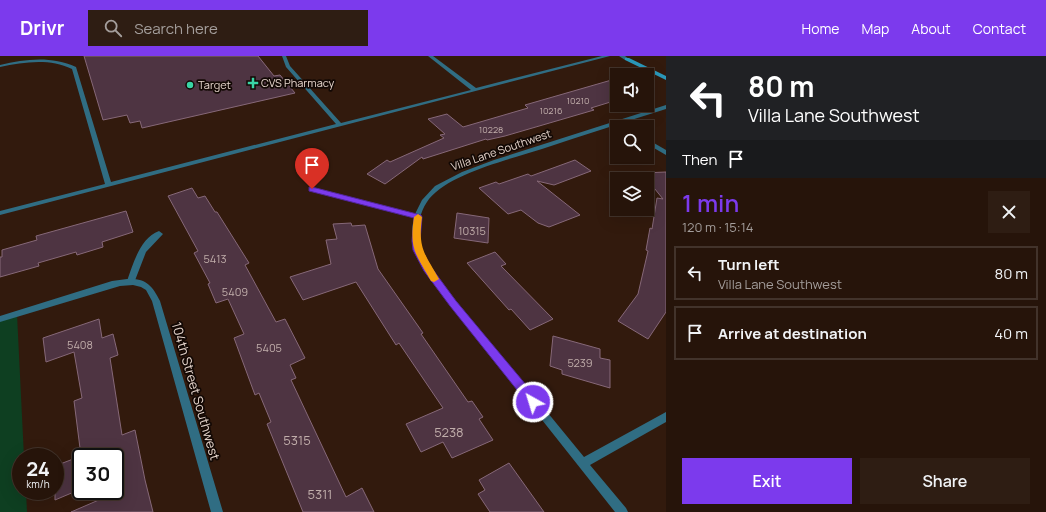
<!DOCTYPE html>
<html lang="en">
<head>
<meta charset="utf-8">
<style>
	:root { --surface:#26140a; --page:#2e1d13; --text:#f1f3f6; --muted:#a49e9c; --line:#42332b; --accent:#7c3aed }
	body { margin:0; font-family:Manrope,sans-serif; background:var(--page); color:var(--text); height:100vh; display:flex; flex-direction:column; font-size:15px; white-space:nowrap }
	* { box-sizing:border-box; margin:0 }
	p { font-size:13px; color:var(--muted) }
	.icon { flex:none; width:22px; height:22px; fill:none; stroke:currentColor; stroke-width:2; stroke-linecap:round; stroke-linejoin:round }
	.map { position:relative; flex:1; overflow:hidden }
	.drawer { display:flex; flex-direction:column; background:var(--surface); width:380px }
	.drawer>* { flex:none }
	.banner { background:#202124; color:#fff; overflow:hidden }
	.controls { position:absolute; left:610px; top:12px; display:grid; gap:8px }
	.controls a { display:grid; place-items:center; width:44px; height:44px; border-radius:0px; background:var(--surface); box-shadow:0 4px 16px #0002,0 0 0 1px var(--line); font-size:20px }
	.speed { position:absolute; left:12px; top:392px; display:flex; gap:8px; font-size:20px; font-weight:700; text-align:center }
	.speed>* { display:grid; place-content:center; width:52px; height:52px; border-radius:50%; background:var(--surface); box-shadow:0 4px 16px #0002,0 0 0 1px var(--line); line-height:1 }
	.speed small { font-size:10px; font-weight:400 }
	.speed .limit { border:2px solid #111; border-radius:6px; background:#fff; color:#111 }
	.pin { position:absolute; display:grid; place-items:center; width:34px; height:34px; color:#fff; margin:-41px -17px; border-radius:50% 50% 50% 0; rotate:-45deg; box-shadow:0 0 4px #0007 }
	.pin .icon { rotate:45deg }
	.me { position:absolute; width:44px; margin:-22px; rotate:321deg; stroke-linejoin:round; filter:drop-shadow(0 0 3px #0008) }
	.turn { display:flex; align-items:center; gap:14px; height:84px; padding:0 16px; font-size:18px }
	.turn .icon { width:52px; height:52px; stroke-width:2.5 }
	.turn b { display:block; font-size:28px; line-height:34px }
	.then { display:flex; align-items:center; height:38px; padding:0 16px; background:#0003; gap:8px; font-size:15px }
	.round { display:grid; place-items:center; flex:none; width:42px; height:42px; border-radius:0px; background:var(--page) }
	.headline { display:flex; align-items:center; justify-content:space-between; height:68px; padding:0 16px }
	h1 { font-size:24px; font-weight:600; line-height:30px; color:var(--accent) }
	.action { display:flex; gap:8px; margin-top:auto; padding:8px 16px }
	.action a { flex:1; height:46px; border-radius:0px; background:var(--accent); color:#fff; font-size:16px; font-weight:600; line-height:46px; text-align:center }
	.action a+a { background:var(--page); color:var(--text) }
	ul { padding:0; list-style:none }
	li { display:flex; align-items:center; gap:12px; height:54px; margin:0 8px 6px; padding:0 8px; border:2px solid var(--line); border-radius:0px }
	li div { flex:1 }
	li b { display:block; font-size:15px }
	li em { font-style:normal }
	header { display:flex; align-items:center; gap:24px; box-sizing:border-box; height:56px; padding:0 20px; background:var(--accent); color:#fff }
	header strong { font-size:19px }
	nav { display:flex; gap:22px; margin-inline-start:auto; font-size:14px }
	.search { width:280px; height:36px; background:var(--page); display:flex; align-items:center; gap:10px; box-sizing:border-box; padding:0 14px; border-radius:0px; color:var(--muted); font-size:15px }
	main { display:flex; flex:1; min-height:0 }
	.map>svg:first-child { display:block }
</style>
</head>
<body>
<header>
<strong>Drivr</strong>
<div class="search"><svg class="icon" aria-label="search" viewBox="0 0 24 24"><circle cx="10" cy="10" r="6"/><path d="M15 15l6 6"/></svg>Search here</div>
<nav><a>Home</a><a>Map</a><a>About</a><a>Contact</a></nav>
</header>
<main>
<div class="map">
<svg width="666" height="456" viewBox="0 0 666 456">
	<rect width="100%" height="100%" fill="#321a0d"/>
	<polygon fill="#0e3f21" points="17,258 24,401 21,401 21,435 26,435 27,456 0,456 0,263"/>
	<g fill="#4e3442" stroke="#866878">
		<polygon points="84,0 258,0 274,20 280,19 295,37 142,72 140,65 130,67 127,59 103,64"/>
		<polygon points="615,23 617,24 617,44 591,52 594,54 505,80 487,84 486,83 423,103 422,101 385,128 367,118 387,104 390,106 444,82 440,79 445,78 428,63 447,58 463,71 528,52 525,49"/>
		<polygon points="575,104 591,115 554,129 537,125 580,159 549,171 538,167 521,154 508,158 479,132 496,126 499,128 528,118 531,120"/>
		<polygon points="666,116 666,256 648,283 618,265 638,238 648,195 646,194 650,172 652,173 657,142 663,143 642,117"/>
		<polygon points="192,132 198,142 205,140 215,156 217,156 249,207 245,209 276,266 285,263 305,302 290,309 296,322 291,324 346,441 362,432 374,456 303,456 267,368 271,366 259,337 255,339 234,282 244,278 228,243 216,247 208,228 210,227 194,197 198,195 168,140"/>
		<polygon points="126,155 133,176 102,186 103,191 77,199 76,196 38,207 39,210 0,221 0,201 2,201 2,194 37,184 36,180"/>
		<polygon points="457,157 489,162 488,187 454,182"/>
		<polygon points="351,167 352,170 365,169 378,213 423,277 421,278 468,346 472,345 483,361 479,363 493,384 452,402 443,386 421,396 406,368 443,352 399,287 396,289 356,226 303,244 290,221 331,208 326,184 337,183 333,168"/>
		<polygon points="495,196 506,208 501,210 553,263 530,274 511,253 509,254 467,207"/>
		<polygon points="99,263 102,282 113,278 118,299 110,302 122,379 135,374 145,424 153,456 71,456 115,437 115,401 81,401 81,433 55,444 55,410 81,400 74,345 82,342 74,296 46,306 43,282"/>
		<polygon points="553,280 600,293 600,302 610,304 610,332 562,318 562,314 550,310"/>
		<polygon points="509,407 544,456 490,456 478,438 485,434 479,424"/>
	</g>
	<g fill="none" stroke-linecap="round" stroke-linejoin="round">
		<g fill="#306d83" fill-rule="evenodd">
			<path d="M282 0H286L290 10 341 67 471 34 428 0H433L476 32 602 0H610L0 159V155L105 128 72 13C49 2 24 6 0 11V9C26 3 51 0 76 11L111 126 336 68 286 11Z"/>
			<path d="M159 175 163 178 146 196 134 227H128L127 225C133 208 140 182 159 175Z"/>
		</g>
		<g fill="#306d83" fill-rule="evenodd">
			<polygon points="619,0 625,0 629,3 625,4"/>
			<path d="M666 49V53C625 66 583 79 542 93 511 103 450 117 429 143 409 170 422 200 439 224L584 401 666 356V366L590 409 626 452 628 456H615L431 224C418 205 408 186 414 162L310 134 309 133 312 131 415 158 422 144 435 130 462 116 494 104Z"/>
			<polygon points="647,83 666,94 666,99 647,88"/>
			<path d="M127 223C146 222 152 229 160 245L223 456H211L152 245 146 234 141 231 133 229 120 230 0 266V260L112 225Z"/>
		</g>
		<polygon fill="#2b99bb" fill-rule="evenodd" points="625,2 629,2 666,20 666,24 625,4"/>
	</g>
	<polygon fill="#7c3aed" stroke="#51269a" points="309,131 312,131 421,159 422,161 420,185 422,194 431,211 456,245 537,342 538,346 537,349 533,351 529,349 450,250 424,215 413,194 412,185 414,162 309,135"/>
	<path fill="#f59e0b" d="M418 158 422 161C418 193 424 196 439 223L434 226 431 225C416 198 409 193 414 161Z"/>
	<g fill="#39d4a5" stroke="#120804" stroke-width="1.5">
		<path d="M251 21h4v4h4v4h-4v4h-4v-4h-4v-4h4z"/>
		<circle cx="190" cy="29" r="4"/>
	</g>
	<g text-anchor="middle" stroke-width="3.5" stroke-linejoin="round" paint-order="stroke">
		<g font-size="9" fill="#c0adaa">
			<text x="578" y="48">10210</text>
			<text x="551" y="58">10216</text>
			<text x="491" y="77">10228</text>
		</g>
		<g font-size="11" fill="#e6d5cc" stroke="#120804" text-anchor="start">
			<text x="261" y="31">CVS Pharmacy</text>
			<text x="198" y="33">Target</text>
		</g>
		<g font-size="11" fill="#e6d5cc" stroke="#120804">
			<text transform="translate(501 94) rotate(-19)" y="4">Villa Lane Southwest</text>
		</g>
		<g font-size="11" fill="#c0adaa">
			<text x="472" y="179">10315</text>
			<text x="215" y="207">5413</text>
			<text x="235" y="240">5409</text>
			<text x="80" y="293">5408</text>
			<text x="269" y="296">5405</text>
			<text x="580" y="311">5239</text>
		</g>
		<g font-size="13" fill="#e6d5cc" stroke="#120804">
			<text transform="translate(196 335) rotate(74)" y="5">104th Street Southwest</text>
		</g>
		<g font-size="13" fill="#c0adaa">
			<text x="449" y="381">5238</text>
			<text x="297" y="389">5315</text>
			<text x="320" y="443">5311</text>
		</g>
	</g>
</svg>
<div class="controls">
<a><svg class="icon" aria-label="sound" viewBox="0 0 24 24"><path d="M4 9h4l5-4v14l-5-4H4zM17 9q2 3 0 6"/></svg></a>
<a><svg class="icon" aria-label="search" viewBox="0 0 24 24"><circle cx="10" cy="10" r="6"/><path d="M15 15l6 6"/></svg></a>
<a><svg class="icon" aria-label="layers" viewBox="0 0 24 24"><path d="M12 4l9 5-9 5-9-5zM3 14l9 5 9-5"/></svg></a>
</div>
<div class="speed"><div>24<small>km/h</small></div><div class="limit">30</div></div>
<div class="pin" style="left:312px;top:133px;background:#d93025"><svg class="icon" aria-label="arrive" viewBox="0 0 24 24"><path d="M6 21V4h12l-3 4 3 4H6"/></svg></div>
<svg class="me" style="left:533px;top:346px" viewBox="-20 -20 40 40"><circle r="17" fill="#7c3aed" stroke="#fff" stroke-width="3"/><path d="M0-11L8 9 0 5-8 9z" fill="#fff"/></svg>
</div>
<section class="drawer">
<div class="banner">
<div class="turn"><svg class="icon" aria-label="left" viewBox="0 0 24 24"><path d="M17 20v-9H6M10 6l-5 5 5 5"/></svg><div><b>80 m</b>Villa Lane Southwest</div></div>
<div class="then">Then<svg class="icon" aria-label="arrive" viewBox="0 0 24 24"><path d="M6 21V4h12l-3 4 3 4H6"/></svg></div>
</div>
<div class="headline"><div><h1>1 min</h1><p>120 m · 15:14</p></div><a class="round"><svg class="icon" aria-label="close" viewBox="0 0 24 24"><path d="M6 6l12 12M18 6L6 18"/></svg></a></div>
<ul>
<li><svg class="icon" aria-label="left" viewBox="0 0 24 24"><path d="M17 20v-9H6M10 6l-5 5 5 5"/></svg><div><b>Turn left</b><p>Villa Lane Southwest</p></div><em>80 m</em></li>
<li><svg class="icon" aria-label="arrive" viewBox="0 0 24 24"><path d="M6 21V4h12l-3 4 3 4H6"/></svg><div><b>Arrive at destination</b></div><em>40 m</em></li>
</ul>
<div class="action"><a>Exit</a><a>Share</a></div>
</section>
</main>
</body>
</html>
